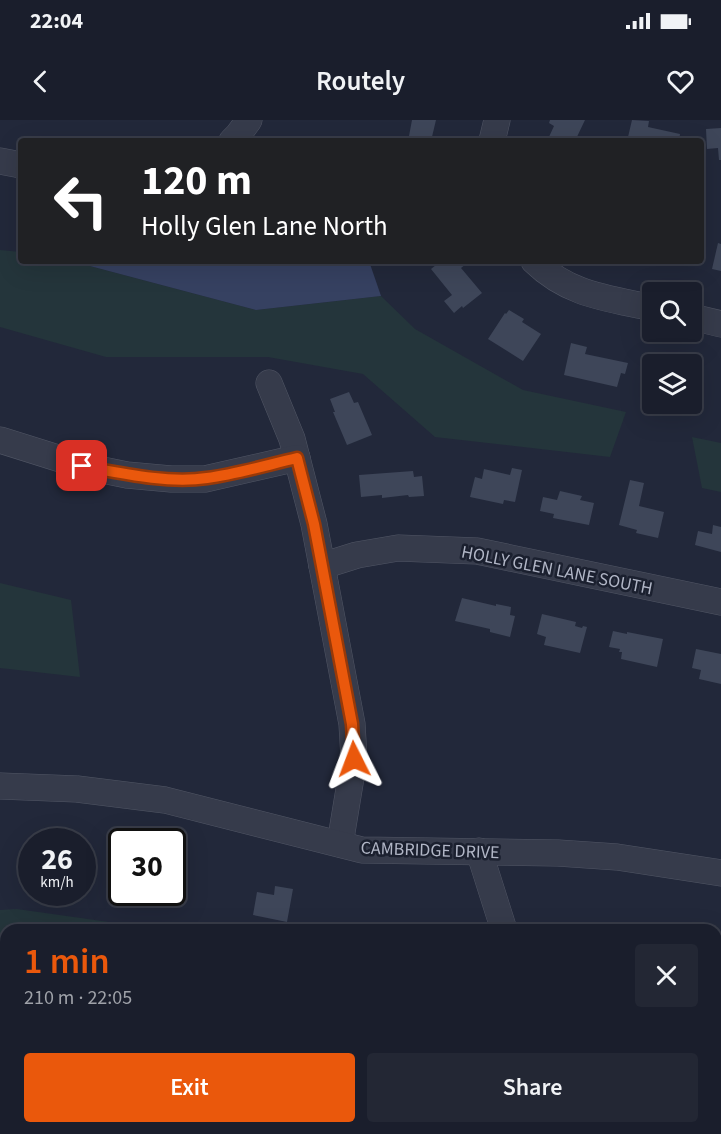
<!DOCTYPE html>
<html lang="en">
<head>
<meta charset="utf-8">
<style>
	:root { --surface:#1a1e2c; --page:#232734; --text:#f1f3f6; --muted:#9fa2a9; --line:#383c48; --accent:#ea580c }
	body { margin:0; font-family:"Source Sans 3",sans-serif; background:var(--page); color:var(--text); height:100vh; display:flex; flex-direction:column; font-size:22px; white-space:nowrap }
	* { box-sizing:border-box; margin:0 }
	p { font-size:20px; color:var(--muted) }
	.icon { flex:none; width:33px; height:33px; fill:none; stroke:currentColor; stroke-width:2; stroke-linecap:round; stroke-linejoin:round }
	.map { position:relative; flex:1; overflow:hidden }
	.side { position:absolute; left:0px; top:804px; width:722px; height:210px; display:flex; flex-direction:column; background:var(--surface); border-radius:18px 18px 0 0; box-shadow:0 6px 24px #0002,0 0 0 2px var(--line) }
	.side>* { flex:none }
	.hud { position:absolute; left:18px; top:18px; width:686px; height:126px; border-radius:6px; box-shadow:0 6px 24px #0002,0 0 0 2px var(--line); background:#202124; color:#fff; overflow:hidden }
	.controls { position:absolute; left:642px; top:162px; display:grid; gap:12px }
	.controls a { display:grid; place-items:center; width:60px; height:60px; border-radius:6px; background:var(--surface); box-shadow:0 6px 24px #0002,0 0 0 2px var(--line); font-size:30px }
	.speed { position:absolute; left:18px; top:708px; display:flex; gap:12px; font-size:30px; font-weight:700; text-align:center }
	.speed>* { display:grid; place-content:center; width:78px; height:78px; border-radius:50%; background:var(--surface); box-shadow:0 6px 24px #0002,0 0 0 2px var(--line); line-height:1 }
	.speed small { font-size:15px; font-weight:400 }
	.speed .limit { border:3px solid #111; border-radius:9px; background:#fff; color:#111 }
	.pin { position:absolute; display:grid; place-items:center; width:51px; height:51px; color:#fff; margin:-26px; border-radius:12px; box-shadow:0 3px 9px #0006 }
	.me { position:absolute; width:66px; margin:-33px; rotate:357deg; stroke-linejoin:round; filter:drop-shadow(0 0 4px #0008) }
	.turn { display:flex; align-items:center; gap:21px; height:126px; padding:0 24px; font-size:27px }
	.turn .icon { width:78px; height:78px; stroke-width:2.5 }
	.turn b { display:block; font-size:42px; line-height:51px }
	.round { display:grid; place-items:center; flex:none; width:63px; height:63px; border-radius:6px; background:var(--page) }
	.head { display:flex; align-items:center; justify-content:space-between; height:102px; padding:0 24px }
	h1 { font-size:36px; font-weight:600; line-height:45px; color:var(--accent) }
	.primary-button { display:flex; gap:12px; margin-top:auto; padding:12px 24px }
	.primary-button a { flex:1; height:69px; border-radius:6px; background:var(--accent); color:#fff; font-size:24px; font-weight:600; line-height:69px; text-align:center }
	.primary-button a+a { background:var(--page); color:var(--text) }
	.status { display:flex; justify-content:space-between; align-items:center; height:42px; padding:0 30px; background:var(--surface); direction:ltr }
	.status svg { height:16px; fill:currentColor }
	header { display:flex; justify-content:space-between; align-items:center; height:78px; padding:0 24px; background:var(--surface); font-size:27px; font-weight:600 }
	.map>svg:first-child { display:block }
</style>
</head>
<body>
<div class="status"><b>22:04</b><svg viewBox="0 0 49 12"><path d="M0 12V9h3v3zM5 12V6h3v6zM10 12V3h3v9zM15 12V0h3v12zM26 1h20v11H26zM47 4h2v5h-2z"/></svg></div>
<header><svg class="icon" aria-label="back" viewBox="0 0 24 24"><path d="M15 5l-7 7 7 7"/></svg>Routely<svg class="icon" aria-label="heart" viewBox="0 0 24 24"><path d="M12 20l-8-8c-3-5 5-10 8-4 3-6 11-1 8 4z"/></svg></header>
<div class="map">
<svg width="721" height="1014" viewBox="0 0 721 1014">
	<rect width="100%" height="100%" fill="#22283a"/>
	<g fill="#24353b">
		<polygon points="0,130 21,132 21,141 71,141 256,190 381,176 415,209 523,270 626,292 610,337 435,317 363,254 268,237 106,237 0,207"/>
		<polygon points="692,317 721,323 721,372 702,368"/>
		<polygon points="0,463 71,480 80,557 0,548"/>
		<polygon points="17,789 130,805 129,810 6,810 6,1008 10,1008 0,1009 0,790"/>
		<polygon points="545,1008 611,1008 607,1014 547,1014"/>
	</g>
	<polygon fill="#364161" points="71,141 369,141 381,176 256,190"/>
	<g fill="#3e4659">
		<polygon points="412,0 436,0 431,21 409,16"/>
		<polygon points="550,0 585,0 575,21 545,21 547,18 548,19 554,6 549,3"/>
		<polygon points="632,0 649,1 648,7 680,14 679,21 637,21 638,19 628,17"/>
		<polygon points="721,8 721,40 719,40 718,28 707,29 706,9"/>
		<polygon points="718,123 721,124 721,151 712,149"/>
		<polygon points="441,141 463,141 466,144 461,148 482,173 463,188 462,186 454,193 444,181 452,175 431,149"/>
		<polygon points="509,190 524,199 522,202 541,214 523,241 488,219 505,193 506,194"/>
		<polygon points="571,223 587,227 585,234 628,243 625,254 621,253 617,267 564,255"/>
		<polygon points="652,238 652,241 662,244 652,244 652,262 646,261"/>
		<polygon points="692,256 700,258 695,282 692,281"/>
		<polygon points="349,272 354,283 358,282 372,315 347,325 333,292 335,292 330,279"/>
		<polygon points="512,348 522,350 515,382 504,380 503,384 470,377 475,357 482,359 484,349 510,355"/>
		<polygon points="413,351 414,357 422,356 424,376 409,377 408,375 382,378 382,375 361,377 359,355"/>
		<polygon points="630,360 644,363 639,386 664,392 658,418 636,413 637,410 619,405"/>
		<polygon points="560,371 582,376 580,380 594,383 589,405 553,398 554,394 540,391 543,377 557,380"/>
		<polygon points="713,405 721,407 721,432 695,425 698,411 712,414"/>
		<polygon points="462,478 496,486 496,484 511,487 510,495 515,496 510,517 490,512 490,509 455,501"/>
		<polygon points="542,494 576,502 575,506 582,508 583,506 587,507 580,533 544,525 546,517 537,514"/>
		<polygon points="613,511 627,514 627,512 663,519 657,547 621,539 622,532 619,532 620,529 609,527"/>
		<polygon points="696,529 721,534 721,564 699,559 701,550 692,548"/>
		<polygon points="275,766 293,769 287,802 253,795 257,772 274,775"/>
	</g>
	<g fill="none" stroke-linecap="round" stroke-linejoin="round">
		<defs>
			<g id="minor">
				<polyline points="232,21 238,15 249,0"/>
				<polyline points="492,21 497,0"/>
				<polyline points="0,41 21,45"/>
				<path d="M534 141C569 175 607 178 652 188"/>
				<polyline points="692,197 721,204"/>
				<polyline points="269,263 292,319 314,404 352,604 354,639 340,724"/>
				<polyline points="0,320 83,346 127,355 171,359 205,359 297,338"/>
				<polyline points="322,446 357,435 398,428 477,431 721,482"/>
				<polyline points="0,666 77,669 165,680 362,730 558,733 617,737 721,753"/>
				<polyline points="479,731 504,810"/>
			</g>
		</defs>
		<use href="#minor" stroke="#515665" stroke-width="27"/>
		<use href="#minor" stroke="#363b4b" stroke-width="26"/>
	</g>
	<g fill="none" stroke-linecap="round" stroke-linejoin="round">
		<defs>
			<path id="route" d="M82 346C120 353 168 364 207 358 237 354 267 345 297 338L314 404 322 446 352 604 354 639"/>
		</defs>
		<use href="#route" stroke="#983908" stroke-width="15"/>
		<use href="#route" stroke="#ea580c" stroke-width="10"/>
	</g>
	<g text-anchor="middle" stroke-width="5" stroke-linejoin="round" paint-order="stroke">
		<g font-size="18" fill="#b1b6c6" stroke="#1b202f">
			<text transform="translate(557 450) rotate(11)" y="6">HOLLY GLEN LANE SOUTH</text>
			<text transform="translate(430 730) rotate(2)" y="6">CAMBRIDGE DRIVE</text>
		</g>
	</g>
</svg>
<div class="controls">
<a><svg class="icon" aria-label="search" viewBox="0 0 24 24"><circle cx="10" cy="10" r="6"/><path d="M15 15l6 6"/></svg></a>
<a><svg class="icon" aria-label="layers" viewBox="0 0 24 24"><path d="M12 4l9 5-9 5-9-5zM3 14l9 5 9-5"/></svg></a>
</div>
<div class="speed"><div>26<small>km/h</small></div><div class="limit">30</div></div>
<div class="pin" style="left:82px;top:346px;background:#d93025"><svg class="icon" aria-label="arrive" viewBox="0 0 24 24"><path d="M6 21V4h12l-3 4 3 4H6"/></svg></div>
<svg class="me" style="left:354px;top:639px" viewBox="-20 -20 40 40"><path d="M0-17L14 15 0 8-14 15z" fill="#ea580c" stroke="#fff" stroke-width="4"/></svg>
<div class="hud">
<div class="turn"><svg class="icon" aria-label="left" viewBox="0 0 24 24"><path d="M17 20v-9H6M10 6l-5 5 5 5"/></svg><div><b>120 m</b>Holly Glen Lane North</div></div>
</div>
<section class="side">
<div class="head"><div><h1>1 min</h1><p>210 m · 22:05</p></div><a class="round"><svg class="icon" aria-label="close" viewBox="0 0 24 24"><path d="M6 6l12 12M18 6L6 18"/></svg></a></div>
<div class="primary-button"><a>Exit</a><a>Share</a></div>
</section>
</div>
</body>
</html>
